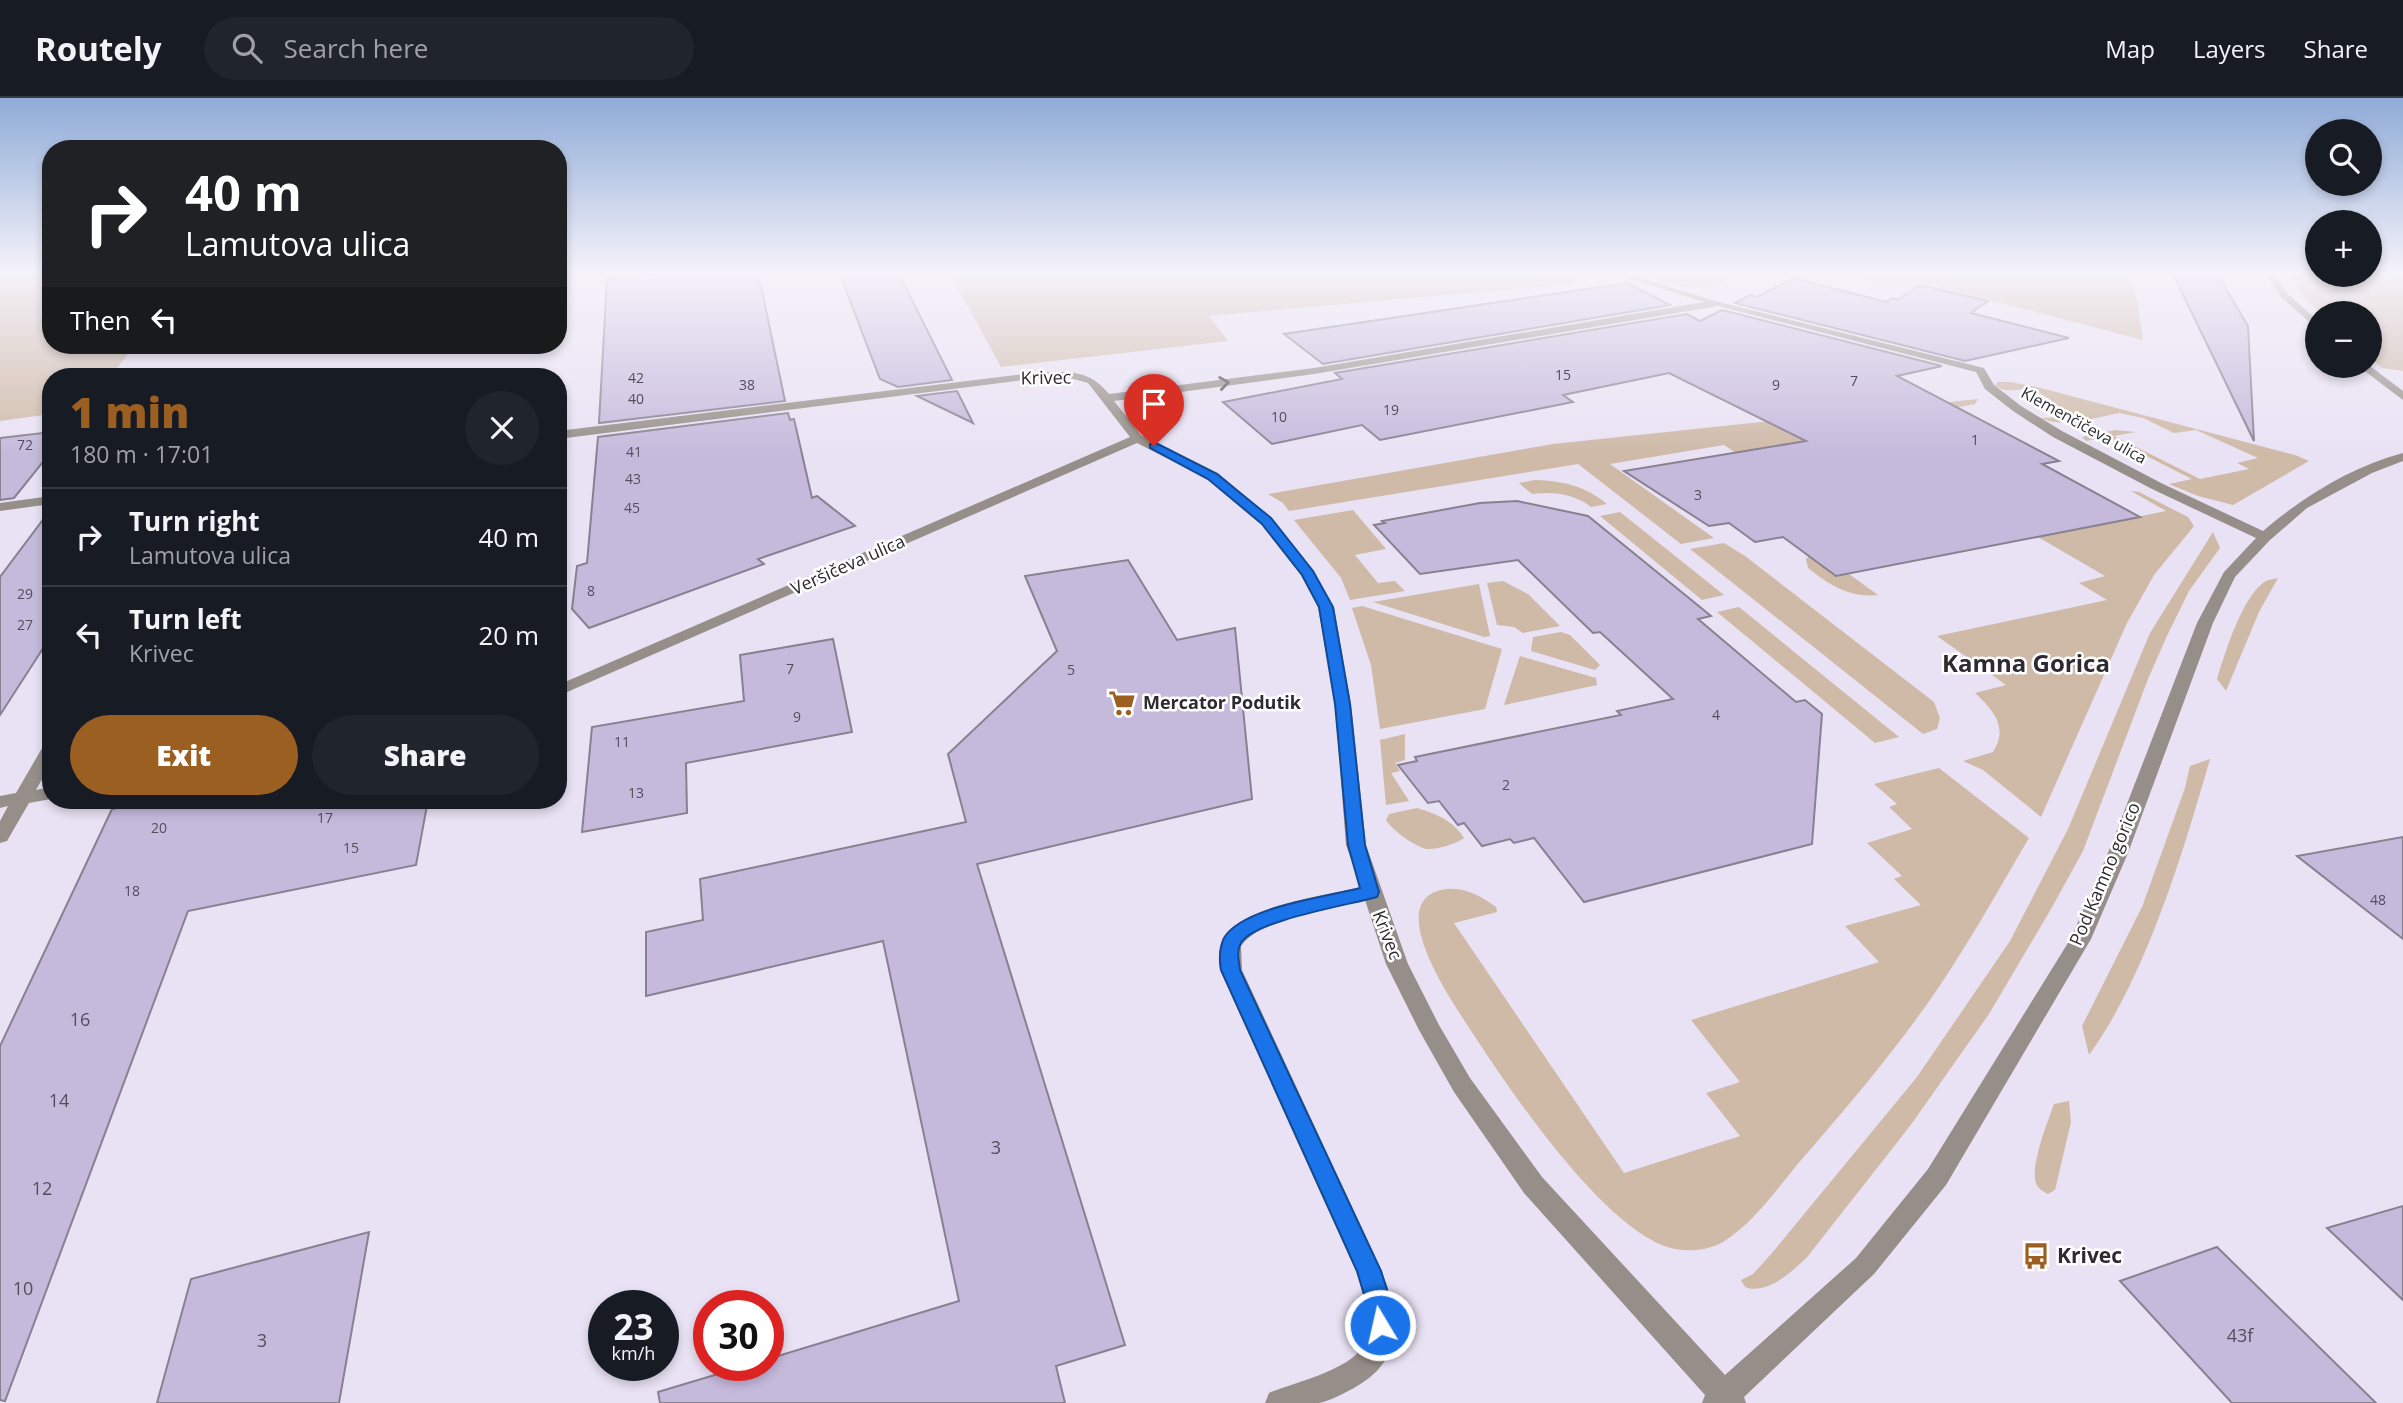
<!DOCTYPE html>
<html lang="en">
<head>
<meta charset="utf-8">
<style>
	:root { --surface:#171b24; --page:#20242c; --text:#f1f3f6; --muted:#9ea1a6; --line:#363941; --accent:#9b5f21 }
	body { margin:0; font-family:"Open Sans",sans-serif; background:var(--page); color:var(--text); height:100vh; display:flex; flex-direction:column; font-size:26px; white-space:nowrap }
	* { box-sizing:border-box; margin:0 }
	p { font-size:23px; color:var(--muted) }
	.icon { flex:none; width:38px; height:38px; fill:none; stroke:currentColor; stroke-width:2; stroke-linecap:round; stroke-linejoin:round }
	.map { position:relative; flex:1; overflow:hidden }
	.panel { position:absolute; left:42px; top:270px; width:525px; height:441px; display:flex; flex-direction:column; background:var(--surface); border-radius:28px; box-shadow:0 4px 10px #0003 }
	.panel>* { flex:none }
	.banner { position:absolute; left:42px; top:42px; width:525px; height:214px; border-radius:28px; box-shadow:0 4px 10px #0003; background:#202124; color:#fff; overflow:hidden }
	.buttons { position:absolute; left:2305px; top:21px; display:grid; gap:14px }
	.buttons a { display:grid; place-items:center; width:77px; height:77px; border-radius:50%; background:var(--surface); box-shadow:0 4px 10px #0003; font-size:35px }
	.speed { position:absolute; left:588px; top:1192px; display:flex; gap:14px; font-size:35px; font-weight:700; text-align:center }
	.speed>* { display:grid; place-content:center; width:91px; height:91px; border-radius:50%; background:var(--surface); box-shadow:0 4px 10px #0003; line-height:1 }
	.speed small { font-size:18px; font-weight:400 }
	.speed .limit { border:10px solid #d22; background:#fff; color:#111 }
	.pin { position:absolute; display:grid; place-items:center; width:60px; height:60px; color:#fff; margin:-72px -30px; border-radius:50% 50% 50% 0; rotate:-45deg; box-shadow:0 0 7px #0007 }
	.pin .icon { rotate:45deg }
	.me { position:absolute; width:77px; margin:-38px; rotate:351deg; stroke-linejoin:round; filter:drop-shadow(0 0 5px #0008) }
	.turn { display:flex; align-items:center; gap:24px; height:147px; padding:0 28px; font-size:32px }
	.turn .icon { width:91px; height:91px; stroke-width:2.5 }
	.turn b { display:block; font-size:49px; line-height:60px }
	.then { display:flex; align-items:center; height:66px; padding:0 28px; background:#0003; gap:14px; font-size:26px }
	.round { display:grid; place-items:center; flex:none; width:74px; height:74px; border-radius:37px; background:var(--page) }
	.headline { display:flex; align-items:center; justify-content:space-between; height:119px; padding:0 28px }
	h1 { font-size:42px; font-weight:800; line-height:52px; color:var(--accent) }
	.primary-button { display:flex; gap:14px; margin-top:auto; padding:14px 28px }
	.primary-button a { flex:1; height:80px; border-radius:42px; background:var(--accent); color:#fff; font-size:28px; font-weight:800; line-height:80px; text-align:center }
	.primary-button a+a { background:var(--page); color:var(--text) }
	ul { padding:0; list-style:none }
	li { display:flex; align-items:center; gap:21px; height:98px; padding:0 28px; border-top:2px solid var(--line) }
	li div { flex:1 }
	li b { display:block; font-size:26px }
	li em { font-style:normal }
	header { display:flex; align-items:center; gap:42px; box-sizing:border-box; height:98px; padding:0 35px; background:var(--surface); border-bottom:2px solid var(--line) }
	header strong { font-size:33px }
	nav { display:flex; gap:38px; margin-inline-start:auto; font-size:24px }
	.search { width:490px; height:63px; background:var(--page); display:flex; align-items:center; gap:18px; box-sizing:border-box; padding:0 24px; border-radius:38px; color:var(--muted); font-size:26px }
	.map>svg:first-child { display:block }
</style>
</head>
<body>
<header>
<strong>Routely</strong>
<div class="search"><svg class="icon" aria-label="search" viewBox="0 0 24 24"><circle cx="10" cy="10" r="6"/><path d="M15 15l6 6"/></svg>Search here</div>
<nav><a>Map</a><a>Layers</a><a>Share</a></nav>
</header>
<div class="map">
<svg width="2403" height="1305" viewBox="0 0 2403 1305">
	<rect width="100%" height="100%" fill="#e9e2f4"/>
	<g fill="#cfbaa8">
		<polygon points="0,174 51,174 51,247 135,247 111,278 51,278 51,316 0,323"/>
		<polygon points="949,174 1589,174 1570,186 1209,218 1228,243 1001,269"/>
		<path d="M1635 174H1771L1762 176 1738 174C1702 204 1675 185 1635 174Z"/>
		<polygon points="1817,174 2127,174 2137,200 2143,242 1917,183 1886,185"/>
		<polygon points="2290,174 2317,174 2317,177 2370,177 2370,174 2403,174 2403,273 2382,270 2370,259 2370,215 2320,215 2303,198"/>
		<path d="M1998 284H2010L2037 289 2295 357 2309 363 2233 407 2198 398 2169 386 2192 381 2109 339 2086 343 2082 339 2115 332 2136 334 2114 338 2200 381 2249 371 2237 365 2258 360 2196 332 2174 335 2143 320 2119 315C2097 319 2062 331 2041 320L2071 319C2061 311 2046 296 2033 292 2020 288 2007 298 1995 287Z"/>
		<polygon points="1978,301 1975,306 1893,322 1755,368 1724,347 1610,366 1714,440 1681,446 1578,366 1289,413 1283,405 1268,396 1553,346"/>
		<path d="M1535 382C1564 383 1585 388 1607 406L1591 409C1575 396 1552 393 1532 396L1519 385Z"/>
		<path d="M2131 393 2139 394 2188 419 2194 428 2154 477 2127 525 2041 719 1983 672 1963 663 1993 654C2009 629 1993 612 1975 595L2006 587 1937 538 2107 502 2079 485 2105 478 2038 439 2166 413Z"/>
		<polygon points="1353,412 1386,451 1355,457 1378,485 1395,483 1405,493 1350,502 1341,480 1294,422"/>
		<polygon points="1620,414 1724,497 1702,502 1600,418"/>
		<path d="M2213 434 2220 450 2189 493 2166 540 2148 581 2083 753 2051 811 1989 916 1910 1028 1808 1158C1794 1172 1767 1198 1745 1189L1741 1182 1753 1176 1772 1155 1917 979 2010 843 2068 731 2150 535Z"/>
		<polygon points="1724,445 1745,458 1934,604 1940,620 1937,631 1923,636 1690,451"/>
		<path d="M1809 458 1837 478 1849 476 1878 497C1850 500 1829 487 1808 470L1806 461Z"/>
		<path d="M2278 480 2259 514 2226 593 2217 581C2225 555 2241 502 2263 485 2266 482 2274 481 2278 480Z"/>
		<polygon points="1503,483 1528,496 1560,528 1523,535 1514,529 1497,527 1487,485"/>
		<polygon points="1479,486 1490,538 1484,539 1373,504"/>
		<polygon points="1362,508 1502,551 1485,611 1380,631 1371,567 1352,510"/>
		<polygon points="1739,509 1899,639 1875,645 1717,514"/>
		<polygon points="1561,534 1570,537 1600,567 1595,572 1531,553 1533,539"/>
		<polygon points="1520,558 1596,580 1597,587 1504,607"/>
		<polygon points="1405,636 1405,662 1395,665 1400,673 1391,675 1409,703 1386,707 1380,642"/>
		<path d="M2210 661C2183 755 2146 878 2089 957L2082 928 2142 809 2185 690 2190 668Z"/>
		<path d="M1939 670 2029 740C2003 784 1978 829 1950 872 1907 939 1854 1001 1802 1061 1778 1089 1755 1124 1723 1144 1709 1152 1691 1154 1675 1151 1605 1137 1503 982 1464 922 1448 897 1386 805 1441 792 1461 787 1480 797 1496 809L1497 814 1454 825 1624 1075 1740 1038 1706 995 1740 984 1691 922 1879 864 1845 828 1921 807 1894 781 1902 778 1867 745 1912 731 1889 709 1897 706 1874 686Z"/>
		<path d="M1417 710C1437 716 1452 722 1464 740 1457 746 1435 752 1426 751 1414 748 1392 732 1386 722L1389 716Z"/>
		<path d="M2069 1003 2071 1024 2055 1092 2048 1096C2043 1093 2038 1091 2036 1085 2030 1068 2048 1023 2054 1006Z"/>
	</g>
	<g fill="#c6badc" stroke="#878191" stroke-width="2">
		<polygon points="680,174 758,174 785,303 599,325 607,181"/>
		<polygon points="839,174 898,174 952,282 898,289 880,281"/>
		<polygon points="2172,174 2216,174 2248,228 2254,343"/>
		<polygon points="1793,180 1886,204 1892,200 1897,202 1920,187 1988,203 1971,215 2069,240 1965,263 1735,205 1750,197 1757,199"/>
		<polygon points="1627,185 1670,207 1323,266 1284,236"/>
		<polygon points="1722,212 1942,268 1897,278 2059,363 2042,366 2140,419 1836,478 1783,439 1755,444 1729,425 1709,428 1624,373 1806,343 1669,275 1563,297 1573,304 1380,342 1362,327 1272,346 1223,304 1342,281 1335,275 1687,216 1700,223"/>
		<polygon points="957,293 973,325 917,298"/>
		<polygon points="788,315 790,322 794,321 812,400 817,398 855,428 758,461 764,466 589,530 572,511 577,468 587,465 598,339"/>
		<polygon points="51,334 51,354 14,400 0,402 0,340"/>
		<polygon points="1517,403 1588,418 1711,518 1698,521 1796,604 1805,602 1822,616 1812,746 1584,804 1534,740 1514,745 1510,741 1482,748 1464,725 1458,727 1439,703 1428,705 1398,667 1417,663 1415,659 1621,617 1617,613 1673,601 1600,534 1593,535 1518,462 1420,476 1374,427 1385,425 1382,423 1480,405"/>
		<polygon points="51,411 51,538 0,617 0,479"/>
		<polygon points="1128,462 1177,542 1235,530 1252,701 977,766 1125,1247 1056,1268 1065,1305 660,1305 658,1294 748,1267 768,1267 768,1261 959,1203 883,843 646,898 646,834 703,822 700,781 966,724 948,656 1057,553 1025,478"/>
		<polygon points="833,541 852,634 686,665 687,715 582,734 592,629 744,603 740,557"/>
		<polygon points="163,702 428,702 416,767 188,813 5,1303 0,1302 0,948 112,711"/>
		<polygon points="2403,739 2403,841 2297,758"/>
		<polygon points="2403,1108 2403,1202 2327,1130"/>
		<polygon points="369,1134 339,1305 157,1305 191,1181"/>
		<polygon points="2217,1149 2376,1305 2232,1305 2120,1183"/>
	</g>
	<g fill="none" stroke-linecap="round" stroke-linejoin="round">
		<g fill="#968f89" fill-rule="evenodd">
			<polygon points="558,174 586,174 558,179"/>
			<path d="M1609 174H1622L1715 203 1984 270 1994 287 2021 308 2062 333 2161 385 2263 433C2304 398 2351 369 2403 355V363L2372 375 2307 410 2270 442 2235 479 2213 525 2128 755 2091 841 1946 1087 1874 1176 1744 1299 1746 1305H1702L1705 1297 1524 1095 1454 994 1419 932 1386 866 1365 802C1329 811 1264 817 1241 848L1242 872 1382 1173C1397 1222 1406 1261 1354 1290 1344 1295 1330 1303 1319 1305 1302 1305 1282 1305 1265 1305L1269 1295C1295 1284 1357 1271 1366 1242 1373 1220 1362 1193 1356 1173L1220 872C1218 859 1218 846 1227 836 1252 806 1324 798 1361 789L1346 747 1335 606 1318 509 1301 477 1261 426 1208 381 1137 345 558 598V587L1130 339 1088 285 1070 280H1040L558 341V333L1040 274C1070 274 1089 271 1109 296L1314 270 1704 204ZM1718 208 1976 274 1985 291 2013 313 2053 339 2152 391 2256 440 2224 474 2197 525 2108 755 2071 840 1928 1071 1856 1160 1725 1277 1542 1079 1470 980 1439 927 1408 866 1366 747 1351 606 1334 509 1315 476 1271 420 1218 375 1141 337 1114 303 1314 276Z"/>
			<polygon points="2264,174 2272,174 2288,196 2317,222 2317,231 2282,200"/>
			<polygon points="2358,268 2370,268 2403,293 2403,302"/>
			<polygon points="51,398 51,406 0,413 0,405"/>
			<polygon points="51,644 51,665 36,692 51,689 51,701 29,705 7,743 0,745 0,723 8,708 0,710 0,698 16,695 45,645"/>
		</g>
	</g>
	<defs><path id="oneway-chevron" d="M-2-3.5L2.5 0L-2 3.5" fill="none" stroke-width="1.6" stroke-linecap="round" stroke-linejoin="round" transform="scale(1.75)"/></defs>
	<use stroke="#4c484b" href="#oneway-chevron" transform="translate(1224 285) rotate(-8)"/>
	<linearGradient id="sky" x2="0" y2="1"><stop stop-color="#8fabd7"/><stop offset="0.49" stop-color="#f5f2fa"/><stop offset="1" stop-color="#f5f2fa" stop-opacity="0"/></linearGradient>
	<rect width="2403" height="356" fill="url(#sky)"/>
	<path fill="#1a73e8" stroke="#114b97" stroke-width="2" d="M1150 346H1158L1217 376 1271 420 1313 473 1333 509 1350 606 1365 747 1379 794 1377 799C1349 807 1255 822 1241 845 1236 853 1239 863 1240 872L1381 1173C1387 1193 1398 1215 1389 1235L1380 1238 1371 1235 1368 1227V1210L1357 1173 1221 872C1219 861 1219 851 1224 840 1242 809 1327 799 1360 790L1348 747 1335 606 1319 509 1302 477 1262 426 1208 381 1150 350Z"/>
	<defs>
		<symbol id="supermarket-bare" viewBox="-9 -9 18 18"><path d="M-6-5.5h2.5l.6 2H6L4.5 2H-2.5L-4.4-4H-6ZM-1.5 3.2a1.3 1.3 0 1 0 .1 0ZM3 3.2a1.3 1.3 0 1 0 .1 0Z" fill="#9b5f21" stroke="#fff" stroke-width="2.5" paint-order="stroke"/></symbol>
		<symbol id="bus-bare" viewBox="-9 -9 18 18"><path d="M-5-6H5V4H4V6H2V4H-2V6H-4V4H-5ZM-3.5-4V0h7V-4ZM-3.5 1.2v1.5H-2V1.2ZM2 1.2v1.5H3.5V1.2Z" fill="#9b5f21" stroke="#fff" stroke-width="2.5" paint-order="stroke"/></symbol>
	</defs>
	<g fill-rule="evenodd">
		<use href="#supermarket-bare" x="1103" y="586" width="38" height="38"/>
		<use href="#bus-bare" x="2017" y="1139" width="38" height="38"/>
	</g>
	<g text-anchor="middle" stroke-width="5" stroke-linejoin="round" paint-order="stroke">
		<g font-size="14" fill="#534e5c">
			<text x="1563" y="282">15</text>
			<text x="636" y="285">42</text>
			<text x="1854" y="288">7</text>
			<text x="747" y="292">38</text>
			<text x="1776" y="292">9</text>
			<text x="636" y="306">40</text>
			<text x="1391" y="317">19</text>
			<text x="1279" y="324">10</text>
			<text x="1975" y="347">1</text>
			<text x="25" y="352">72</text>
			<text x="634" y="359">41</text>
			<text x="633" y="386">43</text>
			<text x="1698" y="402">3</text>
			<text x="632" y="415">45</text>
			<text x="591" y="498">8</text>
			<text x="25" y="501">29</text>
			<text x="25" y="532">27</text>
			<text x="790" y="576">7</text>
			<text x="1071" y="577">5</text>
			<text x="1716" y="622">4</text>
			<text x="797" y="624">9</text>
			<text x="622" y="649">11</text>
			<text x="1506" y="692">2</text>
			<text x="636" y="700">13</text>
			<text x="325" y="725">17</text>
			<text x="159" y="735">20</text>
			<text x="351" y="755">15</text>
			<text x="132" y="798">18</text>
			<text x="2378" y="807">48</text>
		</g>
		<g font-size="16" fill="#2d2a31" stroke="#fff">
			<text transform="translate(2084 327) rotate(29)" y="6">Klemenčičeva ulica</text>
		</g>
		<g font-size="18" fill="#2d2a31" stroke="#fff">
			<text transform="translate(1046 280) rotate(-1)" y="6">Krivec</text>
			<text transform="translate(848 467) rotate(-24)" y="6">Veršičeva ulica</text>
			<text transform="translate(2105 776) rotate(-67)" y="6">Pod Kamno gorico</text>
			<text transform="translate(1387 837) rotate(69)" y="6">Krivec</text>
		</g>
		<g font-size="18" font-weight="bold" fill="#2d2a31" stroke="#fff" text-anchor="start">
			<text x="1143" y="611">Mercator Podutik</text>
		</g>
		<g font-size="18" fill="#534e5c">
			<text x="80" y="928">16</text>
			<text x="59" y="1009">14</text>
			<text x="996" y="1056">3</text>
			<text x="42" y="1097">12</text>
			<text x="23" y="1197">10</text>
			<text x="2240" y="1244">43f</text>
			<text x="262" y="1249">3</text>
		</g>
		<g font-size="21" font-weight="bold" fill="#2d2a31" stroke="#fff" text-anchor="start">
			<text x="2057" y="1165">Krivec</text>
		</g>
		<g font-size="24" font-weight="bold" fill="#2d2a31" stroke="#fff">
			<text x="2026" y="574">Kamna Gorica</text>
		</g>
	</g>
</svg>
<div class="buttons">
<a><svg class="icon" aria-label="search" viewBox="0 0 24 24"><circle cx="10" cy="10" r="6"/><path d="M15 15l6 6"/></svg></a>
<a>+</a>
<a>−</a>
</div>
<div class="speed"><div>23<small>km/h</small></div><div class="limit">30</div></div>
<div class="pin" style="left:1154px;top:348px;background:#d93025"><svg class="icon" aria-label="arrive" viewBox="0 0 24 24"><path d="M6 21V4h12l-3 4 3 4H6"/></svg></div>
<svg class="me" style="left:1380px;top:1227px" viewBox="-20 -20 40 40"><circle r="17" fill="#1a73e8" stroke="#fff" stroke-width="3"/><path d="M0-11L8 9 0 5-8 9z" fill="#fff"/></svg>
<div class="banner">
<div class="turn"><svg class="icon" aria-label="right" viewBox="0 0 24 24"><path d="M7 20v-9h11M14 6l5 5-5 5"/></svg><div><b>40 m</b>Lamutova ulica</div></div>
<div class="then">Then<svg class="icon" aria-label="left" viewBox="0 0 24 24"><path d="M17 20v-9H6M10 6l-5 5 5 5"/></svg></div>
</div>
<section class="panel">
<div class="headline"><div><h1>1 min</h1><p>180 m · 17:01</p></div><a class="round"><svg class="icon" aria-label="close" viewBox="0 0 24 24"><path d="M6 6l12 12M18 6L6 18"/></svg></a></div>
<ul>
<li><svg class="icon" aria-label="right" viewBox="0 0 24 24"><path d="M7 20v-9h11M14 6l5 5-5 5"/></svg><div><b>Turn right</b><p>Lamutova ulica</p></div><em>40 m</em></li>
<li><svg class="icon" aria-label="left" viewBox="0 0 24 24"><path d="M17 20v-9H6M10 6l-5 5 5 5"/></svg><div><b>Turn left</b><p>Krivec</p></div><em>20 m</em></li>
</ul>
<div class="primary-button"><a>Exit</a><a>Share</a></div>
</section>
</div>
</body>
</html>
